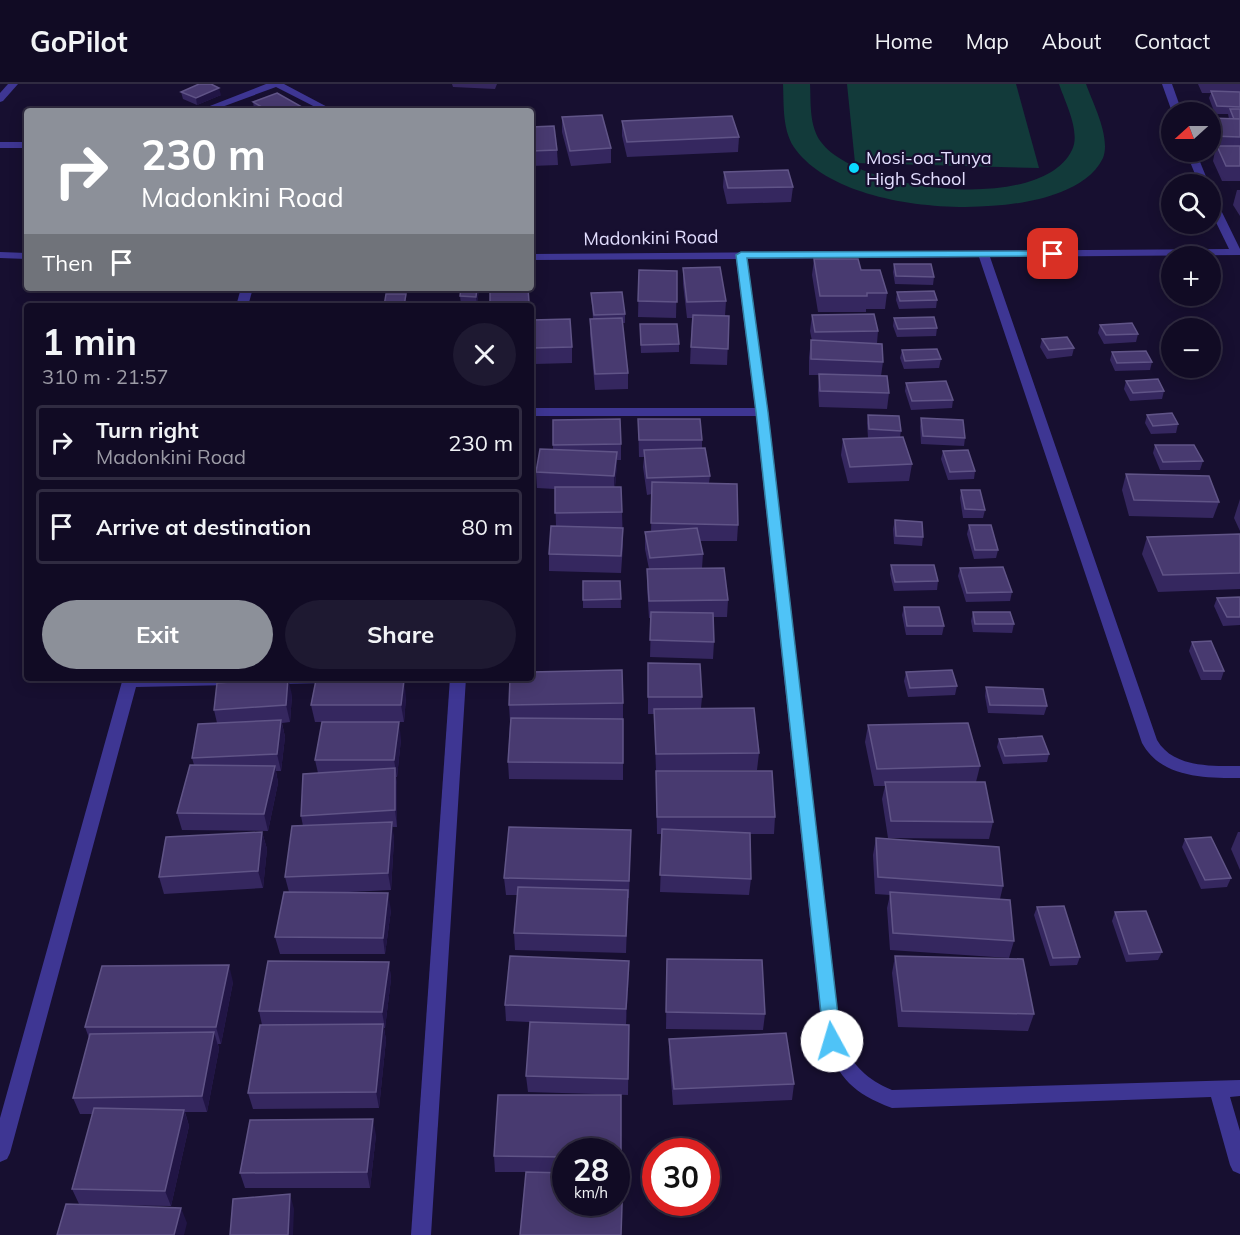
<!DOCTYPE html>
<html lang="en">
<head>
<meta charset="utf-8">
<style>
	:root { --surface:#110b24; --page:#1e1931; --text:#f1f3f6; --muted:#9c9ba6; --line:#302b41; --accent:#8c9099 }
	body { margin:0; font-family:Mulish,sans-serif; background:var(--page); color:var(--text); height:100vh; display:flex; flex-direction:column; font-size:22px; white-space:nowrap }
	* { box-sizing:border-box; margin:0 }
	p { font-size:20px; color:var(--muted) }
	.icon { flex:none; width:33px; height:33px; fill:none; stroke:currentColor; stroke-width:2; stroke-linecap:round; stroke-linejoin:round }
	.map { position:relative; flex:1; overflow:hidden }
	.sheet { position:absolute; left:24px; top:219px; width:510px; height:378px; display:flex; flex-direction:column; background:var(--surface); border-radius:6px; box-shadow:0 3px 15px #0003,0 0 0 2px var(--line) }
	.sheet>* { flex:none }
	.guide { position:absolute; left:24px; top:24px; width:510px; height:183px; border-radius:6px; box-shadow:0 3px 15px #0003,0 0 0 2px var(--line); background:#8c9099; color:#fff; overflow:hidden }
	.needle { width:39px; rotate:249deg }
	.fabs { position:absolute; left:1161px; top:18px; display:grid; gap:12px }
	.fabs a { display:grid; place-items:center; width:60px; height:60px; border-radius:50%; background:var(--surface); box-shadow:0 3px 15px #0003,0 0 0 2px var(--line); font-size:30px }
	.speed { position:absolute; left:552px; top:1054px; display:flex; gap:12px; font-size:30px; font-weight:700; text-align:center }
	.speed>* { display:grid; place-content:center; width:78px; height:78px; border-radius:50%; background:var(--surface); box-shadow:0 3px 15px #0003,0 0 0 2px var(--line); line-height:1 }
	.speed small { font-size:15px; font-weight:400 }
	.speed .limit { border:9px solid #d22; background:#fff; color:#111 }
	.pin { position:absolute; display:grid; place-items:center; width:51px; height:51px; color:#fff; margin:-26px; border-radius:12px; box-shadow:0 3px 9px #0006 }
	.me { position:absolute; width:66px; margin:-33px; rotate:354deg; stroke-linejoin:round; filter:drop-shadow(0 0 4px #0008) }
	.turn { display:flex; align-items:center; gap:21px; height:126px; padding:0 18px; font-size:27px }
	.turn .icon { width:78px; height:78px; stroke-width:2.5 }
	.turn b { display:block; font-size:42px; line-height:51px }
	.then { display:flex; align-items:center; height:57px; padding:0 18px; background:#0003; gap:12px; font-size:22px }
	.round { display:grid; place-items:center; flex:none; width:63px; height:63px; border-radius:32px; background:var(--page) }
	.headline { display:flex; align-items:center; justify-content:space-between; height:102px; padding:0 18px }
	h1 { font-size:36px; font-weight:700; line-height:45px }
	.cta { display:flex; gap:12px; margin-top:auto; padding:12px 18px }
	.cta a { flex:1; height:69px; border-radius:36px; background:var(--accent); color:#fff; font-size:24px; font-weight:700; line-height:69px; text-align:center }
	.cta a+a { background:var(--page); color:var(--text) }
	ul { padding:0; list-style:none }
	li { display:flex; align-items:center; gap:18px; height:75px; margin:0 12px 9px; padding:0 6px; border:3px solid var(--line); border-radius:6px }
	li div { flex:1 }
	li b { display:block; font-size:22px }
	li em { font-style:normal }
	header { display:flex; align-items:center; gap:36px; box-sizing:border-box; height:84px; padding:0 30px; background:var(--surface); border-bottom:2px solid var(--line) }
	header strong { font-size:28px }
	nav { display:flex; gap:33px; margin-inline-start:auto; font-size:21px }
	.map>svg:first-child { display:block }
</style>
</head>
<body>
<header>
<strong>GoPilot</strong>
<nav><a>Home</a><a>Map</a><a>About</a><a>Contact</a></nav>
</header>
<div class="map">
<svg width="1240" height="1151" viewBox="0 0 1240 1151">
	<rect width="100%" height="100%" fill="#170f30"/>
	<g fill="#123a3a">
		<path d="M783 0H810C811 19 809 42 821 58 858 108 1042 130 1072 66 1081 48 1065 18 1059 0H1086C1093 20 1111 53 1103 74 1095 91 1078 101 1061 108 994 135 843 128 796 66 782 48 784 22 783 0Z"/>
		<polygon points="847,0 1016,0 1039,84 855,79"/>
	</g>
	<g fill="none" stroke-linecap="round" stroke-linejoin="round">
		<g fill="#3e3693" fill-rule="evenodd">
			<polygon points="8,0 18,0 3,17 0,18 0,9"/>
			<polygon points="266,0 284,0 335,27 323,27 276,3 211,27 197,27"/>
			<polygon points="1162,0 1172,0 1182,28 1172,28"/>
			<rect x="0" y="58" width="27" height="6"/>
			<polygon points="1186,68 1196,68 1209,100 1199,100"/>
			<path d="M1210 111 1215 114 1240 165V171L990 173 1157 656C1173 684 1212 682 1240 682V694C1205 694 1161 694 1142 659L979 173 747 175 768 328 841 957C853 981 867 996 892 1006L1240 996V1012L1230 1013 1240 1047V1090L1233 1087 1230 1081 1211 1013 892 1024C852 1009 841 995 823 957L756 332H531V324H755L736 175 531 176V170L1229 165 1210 126Z"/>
			<polygon points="0,168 27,169 27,175 0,174"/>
			<polygon points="241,204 253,204 248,222 236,222"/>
			<polygon points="123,594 334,594 331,598 326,599 136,603 10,1069 7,1075 0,1078 0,1034"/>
			<polygon points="450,594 466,594 431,1151 411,1151"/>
		</g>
	</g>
	<g fill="#35275f">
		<polygon points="452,0 497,0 495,5 453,3"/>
		<polygon points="1198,0 1240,0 1240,97 1222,97 1213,77 1215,67 1210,67 1210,34 1229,35 1228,30 1215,30 1209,14 1211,9 1202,9"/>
		<polygon points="181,8 221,11 197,21 183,15"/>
		<polygon points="253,18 302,23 303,27 257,27 254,25"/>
		<polygon points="562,33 611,64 611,79 571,82 562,48"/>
		<polygon points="622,37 739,53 738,68 627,73 622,52"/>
		<polygon points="531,43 557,66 558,81 531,82"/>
		<polygon points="724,88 793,103 791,118 727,120 723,103"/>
		<polygon points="1237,106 1240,106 1240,132 1233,121"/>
		<polygon points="814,175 861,186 887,209 885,225 866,225 866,228 818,228 812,191"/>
		<polygon points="894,180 934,193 933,201 895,200 893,188"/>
		<polygon points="683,184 726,217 725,232 729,232 727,281 690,280 692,234 687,234 683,200"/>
		<polygon points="639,186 677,187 676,234 638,233"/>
		<polygon points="461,204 479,204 477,221 461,220 460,212"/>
		<polygon points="490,204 528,204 529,222 490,222"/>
		<polygon points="897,208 937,216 936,224 899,225 896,216"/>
		<polygon points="591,209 625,230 625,239 622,239 628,289 628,305 595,306 590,251 590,235 593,235"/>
		<polygon points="812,231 878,247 877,259 883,278 881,292 889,309 887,325 819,323 818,306 819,291 809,291 809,273 811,257 812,257 810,247"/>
		<polygon points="894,234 937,244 936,252 897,253 893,242"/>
		<polygon points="532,236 572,263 572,279 534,280"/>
		<polygon points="1100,241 1138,250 1136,258 1104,260 1098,249"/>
		<polygon points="640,248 679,260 679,268 641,269"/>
		<polygon points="1042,255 1074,264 1072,272 1047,275 1040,263"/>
		<polygon points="902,266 941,275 939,284 904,285 900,274"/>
		<polygon points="1112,268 1152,278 1150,286 1115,287 1110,276"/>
		<polygon points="1126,297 1164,307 1162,315 1130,317 1124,305"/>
		<polygon points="906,299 953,316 952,324 911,326 905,307"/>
		<polygon points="868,331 901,347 900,353 912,380 909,397 848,399 841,371 843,355 868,354 867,339"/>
		<polygon points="1147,331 1178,340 1176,349 1151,350 1145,339"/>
		<polygon points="921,334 965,354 964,362 921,360 920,342"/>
		<polygon points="638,335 702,356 702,364 710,392 709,399 738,441 737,457 699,457 703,470 702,484 728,516 727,533 714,533 714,558 713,575 650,573 651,534 649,534 647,502 647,485 649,485 645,465 645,448 651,448 652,410 647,411 643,383 644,373 639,373"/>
		<polygon points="553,336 621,360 621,376 617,376 615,403 622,428 623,461 621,489 549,487 549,470 556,442 555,405 537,404 536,388 553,366"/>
		<polygon points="1155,361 1203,377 1200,386 1160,386 1153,369"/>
		<polygon points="943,367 975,387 974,395 948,396 941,375"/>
		<polygon points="1126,390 1219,418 1213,434 1129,432 1122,406"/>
		<polygon points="961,406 985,426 983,434 963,434 960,414"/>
		<polygon points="1240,415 1240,447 1234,434"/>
		<polygon points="895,436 923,453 922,462 894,460 893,445"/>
		<polygon points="969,441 998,466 996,474 974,475 967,450"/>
		<polygon points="1240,450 1240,505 1158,508 1142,470 1147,453"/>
		<polygon points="891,481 938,497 937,506 894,507 890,490"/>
		<polygon points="960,484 1012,508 1010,517 966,518 958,492"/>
		<polygon points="583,497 620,497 621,524 583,524"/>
		<polygon points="1240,513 1240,541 1223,542 1214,522 1217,514"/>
		<polygon points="904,523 944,542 942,551 906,551 902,531"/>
		<polygon points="973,528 1014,540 1012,549 973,548 971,537"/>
		<polygon points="1192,558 1224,587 1221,596 1201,596 1189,567"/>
		<polygon points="648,579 702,613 701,624 759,669 757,686 656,687 654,630 648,630"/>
		<polygon points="906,588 957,602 955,611 908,613 904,597"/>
		<polygon points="986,603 1047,622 1044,631 988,629 985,612"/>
		<polygon points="292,611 290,638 282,639 285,653 281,687 276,687 278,699 268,747 182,746 177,729 194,681 192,674 217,639 214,626"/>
		<polygon points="406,613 404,638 315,638 311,621"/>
		<polygon points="623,619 623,696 509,695 508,678 510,638 509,621"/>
		<polygon points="868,641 980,682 976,698 993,738 989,755 888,754 882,715 885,702 874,702 865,658"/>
		<polygon points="401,655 397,693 396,693 397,701 397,743 392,743 394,755 391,806 328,809 391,826 385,870 280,870 275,853 289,808 285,793 303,742 301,732 318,689 315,676"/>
		<polygon points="999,655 1049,670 1047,678 1003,680 997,663"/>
		<polygon points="656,687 775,733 774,750 750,750 751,795 749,811 660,808 662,750 657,750"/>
		<polygon points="631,746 629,814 628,814 626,869 515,866 514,849 518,811 506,811 504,794"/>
		<polygon points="262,748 267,765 263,804 164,810 159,793"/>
		<polygon points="1238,748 1240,748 1240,786 1231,765"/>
		<polygon points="876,754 1003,802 1000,815 1014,857 1009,874 890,866 887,824 890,811 875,810 873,771"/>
		<polygon points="1185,755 1231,794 1227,803 1201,805 1182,763"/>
		<polygon points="1037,823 1080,873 1077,881 1050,882 1034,831"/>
		<polygon points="1115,828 1162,868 1158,876 1126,878 1112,837"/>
		<polygon points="895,872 1034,930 1028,947 898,943 892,889"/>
		<polygon points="667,875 765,930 763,946 666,945"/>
		<polygon points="629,877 626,940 629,941 628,1011 528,1008 526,992 549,939 506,937 505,921"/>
		<polygon points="389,878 391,895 385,944 384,944 386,956 379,1024 253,1025 248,1009 262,941 259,927"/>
		<polygon points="233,898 221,960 218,960 219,965 207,1028 185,1028 189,1042 171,1122 91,1121 187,1139 79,1120 72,1105 93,1030 80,1030 73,1014 89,954 85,943"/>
		<polygon points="669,955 794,1000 792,1016 673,1021 669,971"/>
		<polygon points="621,1011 621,1089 616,1089 616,1068 566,1068 566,1088 532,1088 623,1092 621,1151 520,1151 526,1088 495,1088 494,1072"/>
		<polygon points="376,1051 370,1104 245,1104 240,1089"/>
	</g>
	<g fill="#211545">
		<polygon points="219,4 221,11 197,21 196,14"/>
		<polygon points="302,23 303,27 290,27"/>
		<polygon points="477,204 479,204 477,221 476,213"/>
		<polygon points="406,210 406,222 404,222"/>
		<polygon points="617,368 617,385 614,408 614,392"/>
		<polygon points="288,594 292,611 290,638 286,621"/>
		<polygon points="404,596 406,613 404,638 401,621"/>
		<polygon points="281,636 285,653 281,687 277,670"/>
		<polygon points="399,638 401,655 397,693 394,676"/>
		<polygon points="275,682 278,699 268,747 264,730"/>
		<polygon points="395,684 397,701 397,743 395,726"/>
		<polygon points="392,738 394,755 391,806 388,789"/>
		<polygon points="262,748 267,765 263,804 258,787"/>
		<polygon points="388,809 391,826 385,870 383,854"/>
		<polygon points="629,877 629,893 626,941 626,925"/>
		<polygon points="389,878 391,895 385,944 382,928"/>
		<polygon points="229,881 233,898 221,960 216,943"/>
		<polygon points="383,940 386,956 379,1024 376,1008"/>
		<polygon points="214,948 219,965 207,1028 202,1012"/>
		<polygon points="184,1026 189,1042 171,1122 165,1107"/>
		<polygon points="373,1035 376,1051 370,1104 367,1088"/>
		<polygon points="290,1110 294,1125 293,1151 288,1151"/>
		<polygon points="181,1124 187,1139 184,1151 174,1151"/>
	</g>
	<g fill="#483a70" stroke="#605487" stroke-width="1.5">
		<polygon points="199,0 211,0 219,4 196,14 181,8"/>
		<polygon points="1211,7 1240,8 1240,23 1217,22"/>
		<polygon points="277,9 302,23 290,27 269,27 253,18"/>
		<polygon points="1230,25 1240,25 1240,35 1234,35"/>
		<polygon points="602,31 611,64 570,67 562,33"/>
		<polygon points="732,32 739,53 627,58 622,37"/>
		<polygon points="1210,34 1240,35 1240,53 1211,52"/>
		<polygon points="554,42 557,66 531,67 531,43"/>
		<polygon points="1217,62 1240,62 1240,82 1226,82"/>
		<polygon points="788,86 793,103 728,104 724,88"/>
		<polygon points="814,175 858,175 861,186 880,186 887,209 867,209 867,212 820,212"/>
		<polygon points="894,180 931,180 934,193 896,192"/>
		<polygon points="720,183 726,217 687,218 683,184"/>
		<polygon points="639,186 677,187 677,218 638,217"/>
		<polygon points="461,204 477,204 476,213 460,212"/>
		<polygon points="490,204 528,204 529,218 490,220"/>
		<polygon points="934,207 937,216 900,217 897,208"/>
		<polygon points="622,208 625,230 594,231 591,209"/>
		<polygon points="386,210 406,210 404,222 384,222"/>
		<polygon points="874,230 878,247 815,248 812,231"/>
		<polygon points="693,231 729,232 728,265 691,263"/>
		<polygon points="934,233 937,244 898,245 894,234"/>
		<polygon points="622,234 628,289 595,290 590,235"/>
		<polygon points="570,235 572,263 533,264 532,236"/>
		<polygon points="1132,239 1138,250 1106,251 1100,241"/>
		<polygon points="640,240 677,240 679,260 641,261"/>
		<polygon points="1067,253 1074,264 1049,266 1042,255"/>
		<polygon points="811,256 882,260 883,278 811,275"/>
		<polygon points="937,265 941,275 905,277 902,266"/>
		<polygon points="1146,267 1152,278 1117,279 1112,268"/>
		<polygon points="819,290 887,292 889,309 820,307"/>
		<polygon points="1158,295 1164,307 1133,309 1126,297"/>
		<polygon points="946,297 953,316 912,317 906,299"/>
		<polygon points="1172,329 1178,340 1153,342 1147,331"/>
		<polygon points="868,331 899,332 901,347 869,345"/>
		<polygon points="921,334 963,336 965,354 923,352"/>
		<polygon points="620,335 621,360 553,361 553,336"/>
		<polygon points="638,335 700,335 702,356 639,356"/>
		<polygon points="903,353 912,380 850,383 843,355"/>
		<polygon points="1155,361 1194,361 1203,377 1163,378"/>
		<polygon points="705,364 710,392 647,394 644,366"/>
		<polygon points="540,365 617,368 614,392 536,388"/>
		<polygon points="968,366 975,387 950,388 943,367"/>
		<polygon points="1126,390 1209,392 1219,418 1134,416"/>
		<polygon points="652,398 737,400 738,441 651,439"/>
		<polygon points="555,403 621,403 622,428 555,429"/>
		<polygon points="961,406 980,406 985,426 965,425"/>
		<polygon points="895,436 922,438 923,453 896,452"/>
		<polygon points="969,441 991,441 998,466 975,466"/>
		<polygon points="551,442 623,444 621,472 549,470"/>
		<polygon points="697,444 703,470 650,474 645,448"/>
		<polygon points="1240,450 1240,489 1163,491 1147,453"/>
		<polygon points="891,481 934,481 938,497 895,498"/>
		<polygon points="1003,483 1012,508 967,509 960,484"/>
		<polygon points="724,484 728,516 649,517 647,485"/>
		<polygon points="583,497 620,497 621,515 583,516"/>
		<polygon points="1240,513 1240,533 1227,533 1217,514"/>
		<polygon points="904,523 939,523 944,542 907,542"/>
		<polygon points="651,528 713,529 714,558 650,556"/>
		<polygon points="973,528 1010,528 1014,540 975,540"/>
		<polygon points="1211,557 1224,587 1204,587 1192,558"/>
		<polygon points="648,579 700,580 702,613 648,613"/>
		<polygon points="622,586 623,619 509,621 510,594 531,594 531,588"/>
		<polygon points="952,586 957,602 910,604 906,588"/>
		<polygon points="288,594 286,621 214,626 217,599"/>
		<polygon points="316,596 404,596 401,621 311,621"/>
		<polygon points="986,603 1043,605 1047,622 990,621"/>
		<polygon points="754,624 759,669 656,670 654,625"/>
		<polygon points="511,634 623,635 623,679 508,678"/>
		<polygon points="281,636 277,670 192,674 198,640"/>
		<polygon points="322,638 399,638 394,676 315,676"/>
		<polygon points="968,639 980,682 877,685 868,641"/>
		<polygon points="1042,652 1049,670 1005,672 999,655"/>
		<polygon points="190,681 275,682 264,730 177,729"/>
		<polygon points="395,684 395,726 301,732 303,690"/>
		<polygon points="656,687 772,687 775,733 657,733"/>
		<polygon points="885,698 985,698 993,738 891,737"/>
		<polygon points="392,738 388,789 285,793 292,742"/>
		<polygon points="509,743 631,746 629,797 504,794"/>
		<polygon points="662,745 750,749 751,795 660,791"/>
		<polygon points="262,748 258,787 159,793 166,753"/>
		<polygon points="1211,753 1231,794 1205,796 1185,755"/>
		<polygon points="876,754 999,763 1003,802 878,793"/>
		<polygon points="518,803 628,806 626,852 514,849"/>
		<polygon points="284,808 388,809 383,854 275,853"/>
		<polygon points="890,808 1010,816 1014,857 893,849"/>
		<polygon points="1064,822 1080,873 1053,874 1037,823"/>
		<polygon points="1146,827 1162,868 1129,870 1115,828"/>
		<polygon points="510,872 629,877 626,925 505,921"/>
		<polygon points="895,872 1023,875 1034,930 902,927"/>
		<polygon points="667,875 762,876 765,930 666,928"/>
		<polygon points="268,877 389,878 382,928 259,927"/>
		<polygon points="229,881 216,943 85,943 102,882"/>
		<polygon points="530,938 629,941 628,995 526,992"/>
		<polygon points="383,940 376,1008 248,1009 260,941"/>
		<polygon points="214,948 202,1012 73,1014 90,950"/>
		<polygon points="786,949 794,1000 674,1005 669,955"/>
		<polygon points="498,1011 621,1011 621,1073 616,1073 616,1068 566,1068 566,1073 494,1072"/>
		<polygon points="94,1024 184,1026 165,1107 72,1105"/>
		<polygon points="373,1035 367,1088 240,1089 250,1036"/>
		<polygon points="526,1088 566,1089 566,1119 616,1119 616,1091 623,1092 621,1151 520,1151"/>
		<polygon points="290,1110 288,1151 230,1151 233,1115"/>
		<polygon points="66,1120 181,1124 174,1151 57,1151"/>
	</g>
	<polygon fill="#4fc3f7" stroke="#337fa1" stroke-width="1.5" points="1053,167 1056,168 1056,172 747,174 768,328 841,957 838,962 832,965 826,962 824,957 756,328 736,171 741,168"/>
	<circle fill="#0ad9ff" stroke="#170f30" stroke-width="2" cx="854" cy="84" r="6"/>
	<g text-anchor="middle" stroke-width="4.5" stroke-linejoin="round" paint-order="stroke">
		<g font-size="18" fill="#e3deff" stroke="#170f30" text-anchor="start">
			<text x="866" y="80">Mosi-oa-Tunya<tspan x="866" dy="21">High School</tspan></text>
		</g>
		<g font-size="18" fill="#e3deff" stroke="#170f30">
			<text transform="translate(651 154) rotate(-1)" y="6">Madonkini Road</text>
		</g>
	</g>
</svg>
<div class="fabs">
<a><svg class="needle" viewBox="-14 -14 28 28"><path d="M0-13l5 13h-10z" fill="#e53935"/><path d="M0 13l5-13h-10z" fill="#9c9ba6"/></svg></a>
<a><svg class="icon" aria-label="search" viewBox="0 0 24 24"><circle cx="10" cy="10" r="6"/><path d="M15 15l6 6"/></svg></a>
<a>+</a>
<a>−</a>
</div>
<div class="speed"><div>28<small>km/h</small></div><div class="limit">30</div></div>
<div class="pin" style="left:1053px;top:170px;background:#d93025"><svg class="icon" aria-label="arrive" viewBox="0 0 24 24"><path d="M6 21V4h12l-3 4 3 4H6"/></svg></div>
<svg class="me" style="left:832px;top:957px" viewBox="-20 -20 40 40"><circle r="19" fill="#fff"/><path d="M0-13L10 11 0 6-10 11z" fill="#4fc3f7"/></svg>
<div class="guide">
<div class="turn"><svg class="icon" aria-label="right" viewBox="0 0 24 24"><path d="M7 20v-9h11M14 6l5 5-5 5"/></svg><div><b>230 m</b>Madonkini Road</div></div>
<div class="then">Then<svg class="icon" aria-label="arrive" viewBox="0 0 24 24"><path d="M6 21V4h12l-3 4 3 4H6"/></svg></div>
</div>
<section class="sheet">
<div class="headline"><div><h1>1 min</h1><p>310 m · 21:57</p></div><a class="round"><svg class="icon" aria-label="close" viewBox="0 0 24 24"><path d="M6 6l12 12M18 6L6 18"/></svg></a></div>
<ul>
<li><svg class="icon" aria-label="right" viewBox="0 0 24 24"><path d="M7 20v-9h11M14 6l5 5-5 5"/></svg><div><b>Turn right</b><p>Madonkini Road</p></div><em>230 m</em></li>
<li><svg class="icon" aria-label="arrive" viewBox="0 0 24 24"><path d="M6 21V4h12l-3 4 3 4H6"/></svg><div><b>Arrive at destination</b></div><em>80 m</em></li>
</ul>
<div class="cta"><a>Exit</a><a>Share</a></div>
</section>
</div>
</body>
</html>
